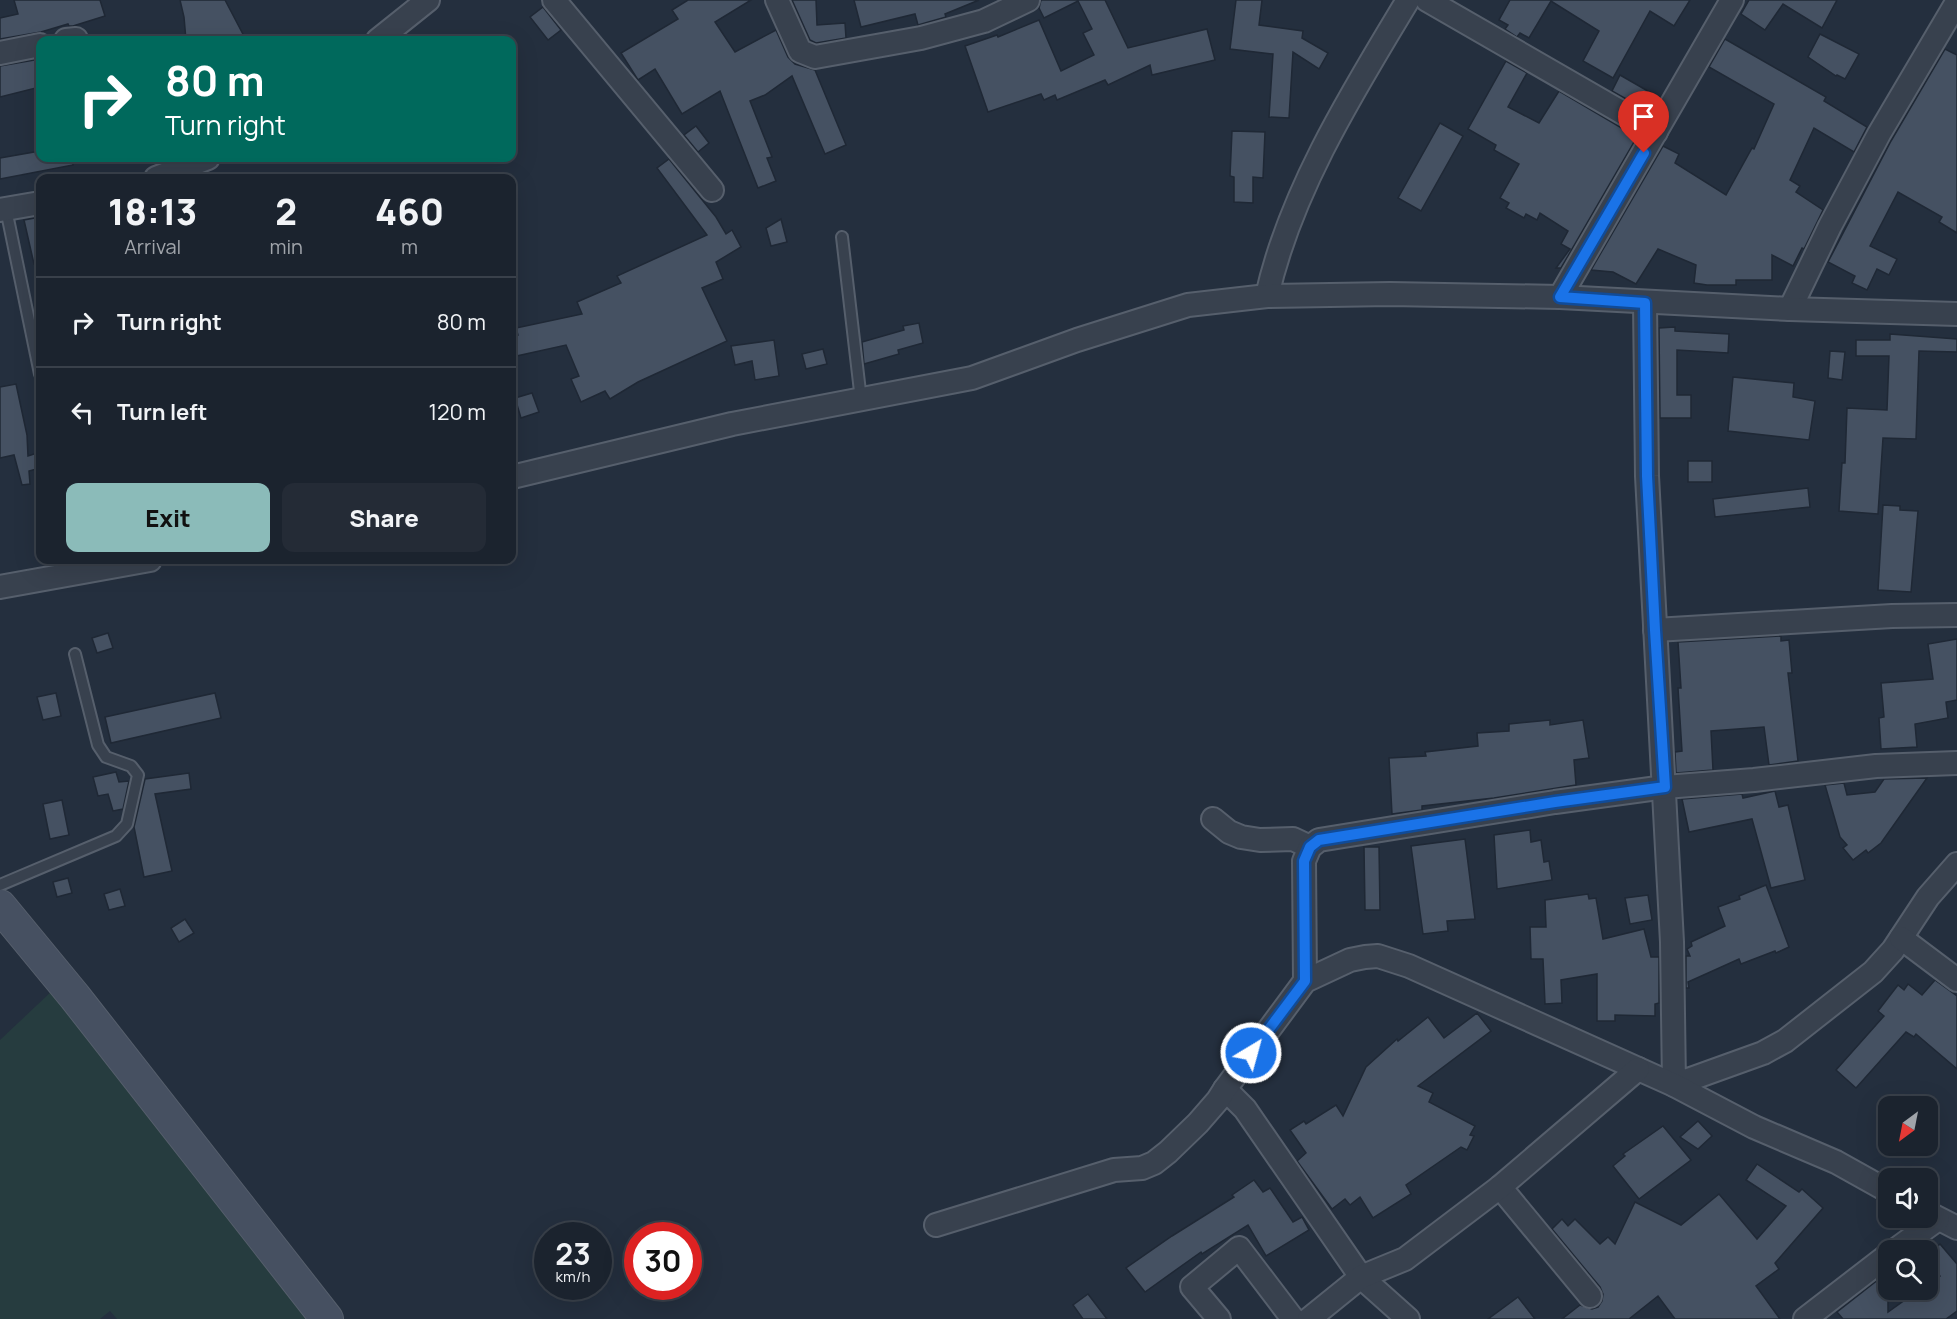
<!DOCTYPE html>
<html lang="en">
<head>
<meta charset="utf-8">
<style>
	:root { --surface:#1b232e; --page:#242b36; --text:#f1f3f6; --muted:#a0a4aa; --line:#39404a; --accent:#8bbbb9 }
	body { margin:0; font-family:Manrope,sans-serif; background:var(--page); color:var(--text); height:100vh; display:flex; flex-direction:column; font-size:22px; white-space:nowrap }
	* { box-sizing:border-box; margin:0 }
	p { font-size:20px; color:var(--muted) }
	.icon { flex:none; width:33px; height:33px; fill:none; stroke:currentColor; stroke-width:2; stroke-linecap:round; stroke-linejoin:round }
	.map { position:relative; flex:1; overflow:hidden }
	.side { position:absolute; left:36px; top:174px; width:480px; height:390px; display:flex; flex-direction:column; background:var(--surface); border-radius:12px; box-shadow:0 6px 24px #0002,0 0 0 2px var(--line) }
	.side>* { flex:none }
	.guide { position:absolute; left:36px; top:36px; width:480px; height:126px; border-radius:12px; box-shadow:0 6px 24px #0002,0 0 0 2px var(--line); background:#00695c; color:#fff; overflow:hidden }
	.needle { width:39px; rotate:212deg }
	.controls { position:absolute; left:1878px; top:1096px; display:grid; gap:12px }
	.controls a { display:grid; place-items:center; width:60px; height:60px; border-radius:12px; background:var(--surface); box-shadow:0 6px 24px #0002,0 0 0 2px var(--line); font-size:30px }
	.speed { position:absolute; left:534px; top:1222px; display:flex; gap:12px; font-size:30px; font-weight:700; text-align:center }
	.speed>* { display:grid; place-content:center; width:78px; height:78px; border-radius:50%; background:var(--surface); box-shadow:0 6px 24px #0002,0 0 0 2px var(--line); line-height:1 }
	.speed small { font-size:15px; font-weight:400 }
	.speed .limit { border:9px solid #d22; background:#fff; color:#111 }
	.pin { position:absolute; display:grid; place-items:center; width:51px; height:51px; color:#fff; margin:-62px -26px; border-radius:50% 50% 50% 0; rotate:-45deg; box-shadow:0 0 6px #0007 }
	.pin .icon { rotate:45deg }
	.me { position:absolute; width:66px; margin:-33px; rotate:37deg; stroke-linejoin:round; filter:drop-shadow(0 0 4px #0008) }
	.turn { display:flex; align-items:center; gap:21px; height:126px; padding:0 30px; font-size:27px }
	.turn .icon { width:78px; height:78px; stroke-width:2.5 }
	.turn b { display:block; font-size:42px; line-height:51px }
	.eta { display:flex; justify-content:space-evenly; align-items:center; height:102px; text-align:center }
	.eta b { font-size:36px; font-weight:800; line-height:42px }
	.cta { display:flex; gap:12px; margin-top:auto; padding:12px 30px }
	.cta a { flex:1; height:69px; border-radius:12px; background:var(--accent); color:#111; font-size:24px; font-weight:800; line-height:69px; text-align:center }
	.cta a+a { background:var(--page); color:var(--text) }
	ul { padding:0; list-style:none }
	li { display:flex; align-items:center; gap:18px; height:90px; padding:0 30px; border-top:2px solid var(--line) }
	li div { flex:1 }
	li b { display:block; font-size:22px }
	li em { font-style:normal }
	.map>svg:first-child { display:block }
</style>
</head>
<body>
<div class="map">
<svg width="1957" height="1319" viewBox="0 0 1957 1319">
	<rect width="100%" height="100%" fill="#242f3e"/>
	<polygon fill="#263c3f" points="72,972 339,1319 117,1319 110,1311 100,1319 0,1319 0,1040"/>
	<g fill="#455162" stroke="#1f2835" stroke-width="1.5">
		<polygon points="14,0 100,0 105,16 73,26 69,26 68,24 41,32 0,39 0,18 18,14"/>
		<polygon points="180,0 225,0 246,40 186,40 184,17"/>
		<polygon points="688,0 751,0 715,22 735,52 776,30 788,57 795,64 815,70 846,145 825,154 792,76 765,95 750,101 772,157 767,158 776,181 758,188 720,91 682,114 655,69 638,80 621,53 678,19 672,10"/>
		<polygon points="792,0 816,0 817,25 845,23 846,38 816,43 810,40"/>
		<polygon points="854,0 979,0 945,14 946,17 918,25 915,14 861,27"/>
		<polygon points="1041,0 1105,0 1128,48 1207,29 1215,60 1152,75 1150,65 1108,85 1105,80 1057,100 1055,95 1044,100 1041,94 988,112 965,46 997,35 998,37 1039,20 1061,71 1094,55 1083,33 1092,29 1078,1 1044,18 1039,8"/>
		<polygon points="1236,0 1262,0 1259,25 1303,31 1302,38 1328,53 1319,69 1293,52 1289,118 1269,117 1273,54 1230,49"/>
		<polygon points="1510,0 1690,0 1674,26 1650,11 1613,78 1583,61 1599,31 1551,1 1529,38 1520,33 1517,37 1505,29 1508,25 1499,20"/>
		<polygon points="1749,0 1837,0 1822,28 1783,4 1765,30 1741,14"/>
		<polygon points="543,7 561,30 548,40 530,17"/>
		<polygon points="1820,34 1859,54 1845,79 1837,75 1836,76 1808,57"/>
		<polygon points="1725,39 1826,97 1824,101 1867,127 1854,152 1814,128 1790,180 1800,186 1796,192 1823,210 1804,249 1802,248 1793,266 1772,255 1772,280 1736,280 1736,285 1707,285 1694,283 1696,265 1658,249 1636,284 1613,272 1591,270 1663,146 1679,154 1675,163 1726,195 1752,148 1754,149 1774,104 1709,67"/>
		<polygon points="1945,49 1957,55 1957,233 1939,222 1942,217 1898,192 1870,246 1897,259 1889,275 1877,269 1867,290 1852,283 1855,276 1828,262 1891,141"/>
		<polygon points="40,59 40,87 0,97 0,66"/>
		<polygon points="1506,61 1527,73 1508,107 1539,123 1559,91 1637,137 1561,268 1556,268 1570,249 1561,244 1568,231 1540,213 1537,220 1526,214 1524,218 1506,208 1509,203 1500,198 1519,164 1494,150 1496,145 1468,129"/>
		<polygon points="1620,75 1660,98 1651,113 1612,91"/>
		<polygon points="1440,123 1463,136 1421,211 1398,198"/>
		<polygon points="696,126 709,143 698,152 684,135"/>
		<polygon points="1232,131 1265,132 1263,178 1253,177 1253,203 1234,202 1234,177 1230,176"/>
		<polygon points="40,151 40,158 72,158 73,165 0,179 0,158"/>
		<polygon points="669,159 716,217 726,234 732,230 741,247 716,262 723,279 702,288 727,341 638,382 610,399 605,391 581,402 571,379 579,376 566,345 512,357 512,338 518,335 516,328 582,314 577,302 621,283 617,276 707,235 657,168"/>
		<polygon points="40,217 40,263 34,264 24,220"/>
		<polygon points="781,219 787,242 771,246 766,228"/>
		<polygon points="919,323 923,343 898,350 899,354 864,364 862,342 904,330 903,326"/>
		<polygon points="1675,327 1675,331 1729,334 1728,353 1677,350 1677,395 1691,395 1691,418 1660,418 1659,328"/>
		<polygon points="1890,334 1957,339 1957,352 1919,351 1916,439 1883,438 1878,514 1839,511 1842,463 1845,463 1847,408 1887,410 1889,356 1856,356 1856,340 1890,340"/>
		<polygon points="774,340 779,376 755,380 752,361 735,365 731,346"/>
		<polygon points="823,349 827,364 806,369 802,354"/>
		<polygon points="1830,351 1845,352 1842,380 1828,378"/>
		<polygon points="1733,377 1794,383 1793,397 1815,401 1809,440 1728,431"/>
		<polygon points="16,384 27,435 28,456 40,452 40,468 29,471 30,484 22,485 14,455 0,458 0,387"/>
		<polygon points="532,393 539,412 521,418 515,398"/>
		<rect x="1688" y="461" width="24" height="21"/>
		<polygon points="1808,488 1810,507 1715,517 1713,499"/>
		<polygon points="1883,505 1900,506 1900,510 1918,511 1911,592 1878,590"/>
		<polygon points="108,633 113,648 97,653 92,638"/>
		<polygon points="1781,636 1781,641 1789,640 1792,673 1788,673 1798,761 1769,765 1764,727 1711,731 1713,770 1676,773 1675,752 1682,751 1678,688 1681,688 1678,642"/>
		<polygon points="1957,639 1957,700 1946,702 1948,718 1915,724 1917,747 1881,749 1879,718 1884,717 1881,683 1933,679 1928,644"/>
		<polygon points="56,693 61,716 43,720 37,697"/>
		<polygon points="215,693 221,718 111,743 105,717"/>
		<polygon points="1550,720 1550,725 1583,720 1589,758 1574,760 1576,785 1494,798 1422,806 1422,810 1392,814 1389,758 1426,756 1425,752 1478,746 1477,733 1509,731 1509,724"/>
		<polygon points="116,772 119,782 129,781 123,809 113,811 108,794 98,796 93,777"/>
		<polygon points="189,773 191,789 155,794 172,871 144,877 134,827 145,779"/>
		<polygon points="1927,778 1881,843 1868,853 1866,850 1853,860 1843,848 1847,845 1840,837 1825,785 1844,783 1847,795 1875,792 1884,779"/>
		<polygon points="1775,791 1779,807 1788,805 1805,880 1771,888 1752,819 1689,832 1682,799 1742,794 1743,798"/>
		<polygon points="62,800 69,835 50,839 43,804"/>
		<polygon points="1530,830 1531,842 1541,840 1544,862 1549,861 1552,880 1497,889 1494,835"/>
		<polygon points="1465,839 1475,919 1447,921 1448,931 1423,934 1411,846"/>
		<polygon points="1364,847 1379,847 1380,910 1365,910"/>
		<polygon points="68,878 72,893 57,897 53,882"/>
		<polygon points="1766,885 1789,947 1776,953 1775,951 1741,964 1739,959 1688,982 1689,988 1686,988 1686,956 1690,956 1687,949 1692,946 1691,942 1725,926 1718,907 1740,899 1739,896"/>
		<polygon points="120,889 125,906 109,910 104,894"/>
		<polygon points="1588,894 1589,899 1596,898 1603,939 1644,929 1651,957 1659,957 1659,1003 1655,1004 1655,1016 1615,1015 1615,1021 1597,1021 1597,974 1561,980 1562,1003 1545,1004 1543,959 1531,959 1530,927 1546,927 1545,900"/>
		<polygon points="1648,895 1652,920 1630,924 1625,898"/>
		<polygon points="185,919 194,933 179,942 171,928"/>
		<polygon points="1935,980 1957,996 1957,1069 1916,1034 1914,1037 1906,1032 1856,1088 1836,1070 1884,1016 1878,1011 1898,985 1904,990 1908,984 1922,995"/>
		<polygon points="1477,1013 1491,1031 1418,1086 1433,1093 1429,1102 1475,1126 1470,1135 1474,1136 1467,1150 1461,1147 1406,1185 1411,1194 1373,1218 1360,1197 1350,1205 1345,1199 1332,1209 1297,1161 1306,1153 1290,1130 1304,1121 1306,1124 1336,1105 1343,1116 1366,1067 1397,1039 1398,1041 1428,1017 1444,1038"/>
		<polygon points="1698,1121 1712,1136 1698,1149 1680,1137"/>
		<polygon points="1663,1126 1691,1160 1639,1199 1613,1166 1625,1156 1623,1154"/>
		<polygon points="1757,1164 1799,1192 1802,1189 1823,1208 1775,1263 1779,1269 1756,1286 1780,1319 1675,1319 1658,1296 1629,1319 1562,1319 1580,1305 1592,1309 1598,1307 1602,1301 1603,1294 1600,1287 1552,1229 1562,1219 1568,1226 1575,1219 1600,1244 1608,1237 1615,1244 1635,1202 1681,1225 1719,1194 1757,1239 1786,1206 1746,1180"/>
		<polygon points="1254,1180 1263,1192 1270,1188 1293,1222 1302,1217 1309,1230 1266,1256 1248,1225 1202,1254 1201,1252 1145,1292 1126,1268 1172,1236 1234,1197 1232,1195"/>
		<polygon points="1940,1244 1957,1264 1957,1311 1946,1319 1843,1319 1837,1312 1888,1272 1888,1312 1919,1290 1928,1290 1928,1284 1940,1276 1928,1261 1928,1255"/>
		<polygon points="1088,1294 1107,1319 1083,1319 1073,1305"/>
		<polygon points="1518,1297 1535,1319 1488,1319"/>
	</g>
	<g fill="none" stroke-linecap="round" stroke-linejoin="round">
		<defs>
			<g id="lane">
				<polyline points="6,209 40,374"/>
				<polyline points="842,237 861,400"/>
				<polyline points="0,885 116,836 127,824 138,775 131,766 106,757 98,745 75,654"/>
			</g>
			<g id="street">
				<polyline points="554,0 712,190"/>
				<polyline points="777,0 800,51 815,57 921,38 984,21 1028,0"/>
				<polyline points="1427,0 1656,132"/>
				<polyline points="66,40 76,39"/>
				<polyline points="378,40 428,0"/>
				<polyline points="0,53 40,45"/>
				<polyline points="156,178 208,158"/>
				<polyline points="0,210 40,203"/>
				<path d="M1267 296C1290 192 1353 91 1408 0"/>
				<polyline points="1560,297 1732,0"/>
				<polyline points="1645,303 1647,476 1672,942 1674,1085 1763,1053 1785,1041 1873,972 1893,950 1928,897 1957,864"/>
				<polyline points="1790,309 1830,226 1879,134 1957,2"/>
				<polyline points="512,477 732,424 972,378 1077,340 1188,305 1267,296 1390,294 1560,297 1790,309 1957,314"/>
				<polyline points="0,587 150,560"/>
				<polyline points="1655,630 1892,616 1957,615"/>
				<polyline points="1213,819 1229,832 1241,837 1260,840 1293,839 1310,847"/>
				<polyline points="1901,938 1957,980"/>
				<polyline points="1305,981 1304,861 1310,847 1319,840 1555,802 1665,787 1754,780 1876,766 1957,763"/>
				<polyline points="1225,1089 1245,1109 1361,1277 1408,1319"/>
				<polyline points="1500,1187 1590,1296"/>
				<polyline points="1928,1213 1957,1228"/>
				<polyline points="936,1225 1114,1170 1142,1168 1154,1163 1168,1152 1198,1123 1218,1100 1225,1089 1305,981 1350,960 1365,957 1378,956 1409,966 1674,1085 1754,1127 1836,1162 1888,1191"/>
				<polyline points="1894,1251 1938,1219"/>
				<polyline points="1219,1319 1192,1287 1239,1248 1293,1319"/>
				<polyline points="1309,1319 1361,1277 1405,1259 1500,1187 1638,1069"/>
				<polyline points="1805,1319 1888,1255"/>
			</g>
			<polyline id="secondary" points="0,906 75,997 327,1319"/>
		</defs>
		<use href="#lane" stroke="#565f6c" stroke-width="14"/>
		<use href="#street" stroke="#565f6c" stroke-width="26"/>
		<use href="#secondary" stroke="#565f6c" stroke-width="34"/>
		<use href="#lane" stroke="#38414e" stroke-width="10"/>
		<use href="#street" stroke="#38414e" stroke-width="22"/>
		<use href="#secondary" stroke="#465061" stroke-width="32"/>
	</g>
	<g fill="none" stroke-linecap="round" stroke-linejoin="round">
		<defs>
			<polyline id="route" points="1251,1053 1305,981 1304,861 1310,847 1319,840 1555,802 1665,787 1655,630 1647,476 1645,303 1560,297 1644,153"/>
		</defs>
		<use href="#route" stroke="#114b97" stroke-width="15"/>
		<use href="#route" stroke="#1a73e8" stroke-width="10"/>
	</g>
</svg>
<div class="controls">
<a><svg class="needle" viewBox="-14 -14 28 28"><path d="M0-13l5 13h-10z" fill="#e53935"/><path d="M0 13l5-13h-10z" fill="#a0a4aa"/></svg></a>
<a><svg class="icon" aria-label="sound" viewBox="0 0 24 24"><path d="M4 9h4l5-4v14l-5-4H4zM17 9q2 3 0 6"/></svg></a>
<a><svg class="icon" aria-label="search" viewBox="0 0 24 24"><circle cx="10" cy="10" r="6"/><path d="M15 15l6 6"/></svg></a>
</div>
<div class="speed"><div>23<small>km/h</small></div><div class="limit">30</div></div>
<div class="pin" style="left:1644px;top:153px;background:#d93025"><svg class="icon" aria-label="arrive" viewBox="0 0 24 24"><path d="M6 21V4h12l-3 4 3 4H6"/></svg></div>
<svg class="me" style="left:1251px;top:1053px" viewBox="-20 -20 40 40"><circle r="17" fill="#1a73e8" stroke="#fff" stroke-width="3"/><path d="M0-11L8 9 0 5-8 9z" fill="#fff"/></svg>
<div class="guide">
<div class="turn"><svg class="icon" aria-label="right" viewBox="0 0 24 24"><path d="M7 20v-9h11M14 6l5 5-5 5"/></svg><div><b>80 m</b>Turn right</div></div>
</div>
<section class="side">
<div class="eta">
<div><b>18:13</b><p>Arrival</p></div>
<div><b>2</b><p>min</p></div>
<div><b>460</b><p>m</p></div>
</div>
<ul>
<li><svg class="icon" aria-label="right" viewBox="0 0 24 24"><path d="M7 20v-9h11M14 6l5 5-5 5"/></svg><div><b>Turn right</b></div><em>80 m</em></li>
<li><svg class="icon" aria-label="left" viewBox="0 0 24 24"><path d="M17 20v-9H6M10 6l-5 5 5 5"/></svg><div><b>Turn left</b></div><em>120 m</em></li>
</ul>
<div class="cta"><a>Exit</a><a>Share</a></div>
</section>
</div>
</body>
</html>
